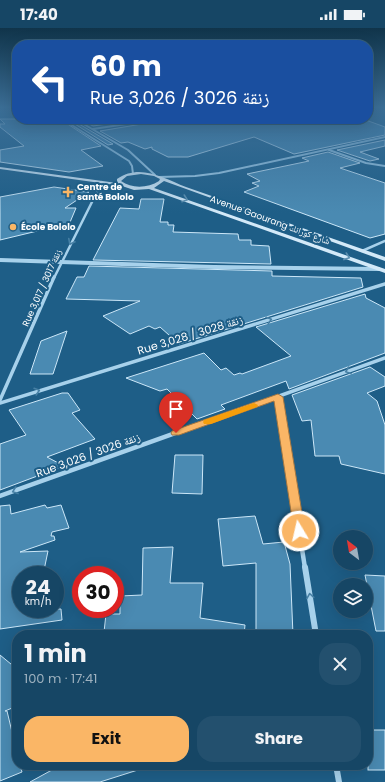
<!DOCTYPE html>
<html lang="en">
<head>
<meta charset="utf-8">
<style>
	:root { --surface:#164665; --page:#23506e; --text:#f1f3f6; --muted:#9eb1bf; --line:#355e79; --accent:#fab666 }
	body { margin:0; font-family:Poppins,"Noto Naskh Arabic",sans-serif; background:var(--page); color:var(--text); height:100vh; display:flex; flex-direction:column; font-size:15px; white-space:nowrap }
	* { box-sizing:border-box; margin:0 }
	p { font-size:13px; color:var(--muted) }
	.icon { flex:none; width:22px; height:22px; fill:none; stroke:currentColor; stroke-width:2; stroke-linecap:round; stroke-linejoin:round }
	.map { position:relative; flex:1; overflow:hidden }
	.panel { position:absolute; left:12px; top:602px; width:361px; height:140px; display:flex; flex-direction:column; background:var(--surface); border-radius:16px; box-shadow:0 4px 16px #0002,0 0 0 1px var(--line) }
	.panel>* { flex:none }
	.top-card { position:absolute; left:12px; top:12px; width:361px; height:84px; border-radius:16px; box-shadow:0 4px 16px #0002,0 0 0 1px var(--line); background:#1a4fa0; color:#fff; overflow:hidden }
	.needle { width:26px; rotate:329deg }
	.fabs { position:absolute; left:333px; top:502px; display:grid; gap:8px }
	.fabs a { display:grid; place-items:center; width:40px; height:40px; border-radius:50%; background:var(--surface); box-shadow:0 4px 16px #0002,0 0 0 1px var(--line); font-size:20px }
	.speed { position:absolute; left:12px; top:538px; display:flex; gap:8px; font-size:20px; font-weight:700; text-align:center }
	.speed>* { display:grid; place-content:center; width:52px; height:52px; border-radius:50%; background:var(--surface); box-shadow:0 4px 16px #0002,0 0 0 1px var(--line); line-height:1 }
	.speed small { font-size:10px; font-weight:400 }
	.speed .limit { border:6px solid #d22; background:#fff; color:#111 }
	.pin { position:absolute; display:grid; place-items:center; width:34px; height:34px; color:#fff; margin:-41px -17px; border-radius:50% 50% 50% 0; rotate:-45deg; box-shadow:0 0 4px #0007 }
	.pin .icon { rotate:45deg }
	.me { position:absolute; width:44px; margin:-22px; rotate:351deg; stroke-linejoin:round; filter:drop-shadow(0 0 3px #0008) }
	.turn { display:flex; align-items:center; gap:14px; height:84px; padding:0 12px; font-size:18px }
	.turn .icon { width:52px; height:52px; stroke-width:2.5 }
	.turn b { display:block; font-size:28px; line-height:34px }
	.round { display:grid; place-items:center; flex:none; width:42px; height:42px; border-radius:16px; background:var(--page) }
	.overview { display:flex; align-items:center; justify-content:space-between; height:68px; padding:0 12px }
	h1 { font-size:24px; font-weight:700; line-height:30px }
	.button { display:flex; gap:8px; margin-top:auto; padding:8px 12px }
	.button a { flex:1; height:46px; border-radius:16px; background:var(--accent); color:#111; font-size:16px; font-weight:700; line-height:46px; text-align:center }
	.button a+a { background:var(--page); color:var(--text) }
	.status { display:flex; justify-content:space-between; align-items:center; height:28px; padding:0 20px; background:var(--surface); direction:ltr }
	.status svg { height:11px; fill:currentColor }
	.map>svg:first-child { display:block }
</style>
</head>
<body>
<div class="status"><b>17:40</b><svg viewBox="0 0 49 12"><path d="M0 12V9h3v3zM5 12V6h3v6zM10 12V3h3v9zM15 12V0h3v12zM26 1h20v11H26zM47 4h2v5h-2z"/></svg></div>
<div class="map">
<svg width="385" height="754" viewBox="0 0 385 754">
	<rect width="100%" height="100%" fill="#1e5e87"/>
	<g fill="#4a8ab2" stroke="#cce7f8">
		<polygon points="0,91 60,91 101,118 81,122 103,138 69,144 0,134 0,122 24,118 0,99 0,96 5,96"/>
		<polygon points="67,91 73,91 74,93 113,116 108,117"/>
		<polygon points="80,91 143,91 93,98"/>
		<polygon points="162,91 209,91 215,92 233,91 247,93 256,91 363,91 385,99 385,107 294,126 254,109 188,129 168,129 152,121 152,119 145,121 128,114 121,115 100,103 160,93"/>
		<polygon points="385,112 385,118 360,124 379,131 370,133 337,122"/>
		<polygon points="328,124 360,135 340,140 385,155 385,206 370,210 244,164 259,158 252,155 260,153 247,146 309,133 302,130"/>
		<polygon points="54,159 89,164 65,180 76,180 68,199 54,199 0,212 0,169"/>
		<polygon points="141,171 164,171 160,194 168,194 168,197 174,197 173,204 238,206 239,212 251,212 251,217 269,218 271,236 93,232 120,180 139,181"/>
		<polygon points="89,238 272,243 272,248 361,250 363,259 179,316 160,299 155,301 149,298 130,306 103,288 140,273 66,271 77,249 84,249"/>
		<polygon points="365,266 366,270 385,280 385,325 289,361 286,353 221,377 225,381 197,391 167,361 160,363 126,350 204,325 221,342 226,340 234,347 240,345 242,346 291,328 256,299"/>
		<polygon points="67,303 53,346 30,346 41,313"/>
		<polygon points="370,339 385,349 385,358 367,365 377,373 385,397 385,446 341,436 339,428 315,428 311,392 302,393 292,367"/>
		<polygon points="62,365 68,365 80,382 72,385 95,411 47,429 64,438 0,462 0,416 26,407 9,382"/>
		<polygon points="175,427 203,427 202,466 172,465"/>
		<polygon points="10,477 11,486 45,477 47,480 61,477 69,500 52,504 51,508 54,508 55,512 20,524 48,523 43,547 21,547 21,581 61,581 62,592 0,601 0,478"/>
		<polygon points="255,488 263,516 284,514 290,536 293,607 256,607 256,535 223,538 218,491"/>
		<polygon points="173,519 170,555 203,555 200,590 245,597 244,607 162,607 163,604 104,604 106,586 120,586 120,568 142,567 143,520"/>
		<polygon points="365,547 385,548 385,603 376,603"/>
		<polygon points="0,627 17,641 17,678 5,683 7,683 17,725 17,737 20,737 22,744 0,753"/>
		<rect x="368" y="702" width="17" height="40"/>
		<polygon points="61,737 140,737 141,741 100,754 30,754"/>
	</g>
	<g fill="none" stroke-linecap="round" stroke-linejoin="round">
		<g stroke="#a7d1eb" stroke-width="2">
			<polyline points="62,91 129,133 132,138 133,146"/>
			<polyline points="75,91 128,122 155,147"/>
			<polyline points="93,101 160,91"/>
			<polyline points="329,122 366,135 385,138"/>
			<polyline points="159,149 195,148 219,145 385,109"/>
		</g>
		<g stroke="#a7d1eb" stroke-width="2.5">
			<polyline points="362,223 385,213"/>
			<polyline points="54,250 102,154"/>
		</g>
		<g stroke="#a7d1eb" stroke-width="3.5">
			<polyline points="278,369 279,376"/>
			<polyline points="0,372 54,249"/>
			<polyline points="0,375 385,256"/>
			<polyline points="257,376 385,330"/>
		</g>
		<g stroke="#a7d1eb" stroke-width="4.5">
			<polyline points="279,375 305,540"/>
			<polyline points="0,468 259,375"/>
		</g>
		<g stroke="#a7d1eb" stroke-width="6">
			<polyline points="305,539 316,607"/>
			<polyline points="336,737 339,754"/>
		</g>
		<polygon fill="#a7d1eb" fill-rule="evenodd" points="0,230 214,237 379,239 382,241 379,243 214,241 0,234"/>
		<path fill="#d3e9f8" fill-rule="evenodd" d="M0 139 117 155V151C140 135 163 150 186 159L385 229V233L164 153 154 160 385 241V245L149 161 134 162 122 158 0 141ZM141 146 154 148 160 151 159 153C148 160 132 161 121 153L127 148Z"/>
	</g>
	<defs><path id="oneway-chevron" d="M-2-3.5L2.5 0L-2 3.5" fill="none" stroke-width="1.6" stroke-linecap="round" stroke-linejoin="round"/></defs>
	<g stroke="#5d8faf">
		<use href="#oneway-chevron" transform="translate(185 171) rotate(19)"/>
		<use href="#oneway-chevron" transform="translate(347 229) rotate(20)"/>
	</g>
	<g stroke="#4780a5">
		<use href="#oneway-chevron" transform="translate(71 214) rotate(117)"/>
		<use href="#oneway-chevron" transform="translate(269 292) rotate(-17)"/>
		<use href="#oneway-chevron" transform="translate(348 343) rotate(160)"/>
		<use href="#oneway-chevron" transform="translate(37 363) rotate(-17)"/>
		<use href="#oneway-chevron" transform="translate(15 463) rotate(160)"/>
		<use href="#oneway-chevron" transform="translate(310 568) rotate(-99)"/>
	</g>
	<linearGradient id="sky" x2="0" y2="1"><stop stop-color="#10344a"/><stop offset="0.43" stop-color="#3b6e96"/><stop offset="1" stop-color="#3b6e96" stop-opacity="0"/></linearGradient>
	<rect width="385" height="185" fill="url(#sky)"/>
	<polygon fill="#fab666" stroke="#a27642" points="278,366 283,369 305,503 303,506 295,506 294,503 274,373 179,407 172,407 171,405 172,403"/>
	<polygon fill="#f59e0b" points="254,375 258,377 257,379 211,396 204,396 203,394 204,392"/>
	<g fill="#fab666" stroke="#1e5e87" stroke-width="1.5">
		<path d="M66 158h4v4h4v4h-4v4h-4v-4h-4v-4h4z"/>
		<circle cx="13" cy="199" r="4"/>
	</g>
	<g text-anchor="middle" stroke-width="4" stroke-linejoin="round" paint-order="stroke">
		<g font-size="9" font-weight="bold" fill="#fff" stroke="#1e5e87" text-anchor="start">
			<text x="77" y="162">Centre de<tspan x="77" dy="10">santé Bololo</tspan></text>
			<text x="21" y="202">École Bololo</text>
		</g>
		<g font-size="9" fill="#fff" stroke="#1e5e87">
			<text transform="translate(270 192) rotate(20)" y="3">Avenue Gaourang شارع كورانك</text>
			<text transform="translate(42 260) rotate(-66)" y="3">Rue 3,017 / زنقة 3017</text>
		</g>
		<g font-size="11" fill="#fff" stroke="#1e5e87">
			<text transform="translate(190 307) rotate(-17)" y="4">Rue 3,028 / زنقة 3028</text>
			<text transform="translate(88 427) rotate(-20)" y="4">Rue 3,026 / زنقة 3026</text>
		</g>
	</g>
</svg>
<div class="fabs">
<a><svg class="needle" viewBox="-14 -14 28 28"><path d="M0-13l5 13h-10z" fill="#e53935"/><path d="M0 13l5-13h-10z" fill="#9eb1bf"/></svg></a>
<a><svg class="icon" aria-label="layers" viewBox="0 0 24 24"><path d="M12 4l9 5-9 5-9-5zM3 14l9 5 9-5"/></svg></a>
</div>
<div class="speed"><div>24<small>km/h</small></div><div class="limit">30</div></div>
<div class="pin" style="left:176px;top:405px;background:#d93025"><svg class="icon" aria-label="arrive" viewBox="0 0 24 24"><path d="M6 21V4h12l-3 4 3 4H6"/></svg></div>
<svg class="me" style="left:299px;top:503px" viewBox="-20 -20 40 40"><circle r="17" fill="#fab666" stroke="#fff" stroke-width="3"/><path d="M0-11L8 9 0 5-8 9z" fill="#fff"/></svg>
<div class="top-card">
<div class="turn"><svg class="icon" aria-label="left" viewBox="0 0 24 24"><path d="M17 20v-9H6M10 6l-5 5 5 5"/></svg><div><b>60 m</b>Rue 3,026 / زنقة 3026</div></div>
</div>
<section class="panel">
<div class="overview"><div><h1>1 min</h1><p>100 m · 17:41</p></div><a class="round"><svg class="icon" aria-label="close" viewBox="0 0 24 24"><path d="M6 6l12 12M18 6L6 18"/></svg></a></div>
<div class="button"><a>Exit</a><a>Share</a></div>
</section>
</div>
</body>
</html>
